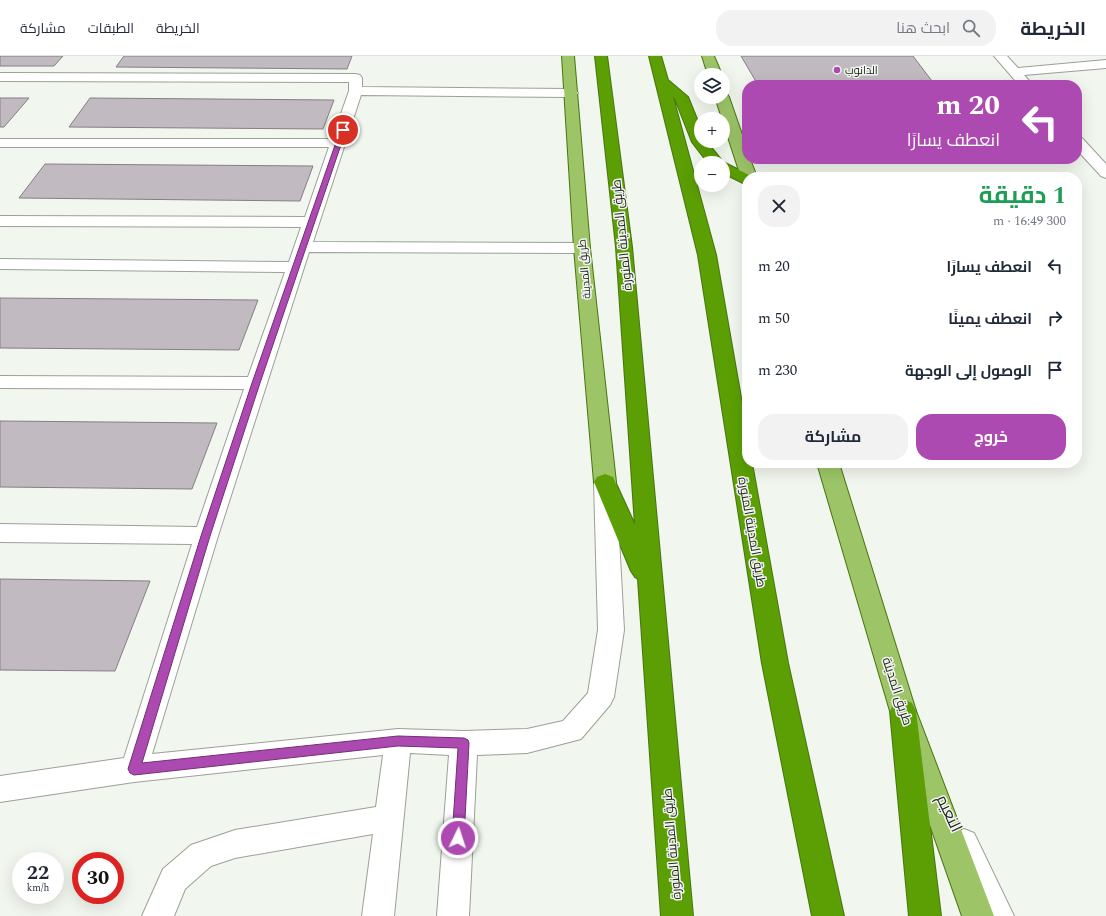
<!DOCTYPE html>
<html lang="ar">
<head>
<meta charset="utf-8">
<style>
	:root { --surface:#fff; --page:#f2f2f3; --text:#1f2937; --muted:#747a83; --line:#e0e1e3; --accent:#ad4ab1 }
	body { margin:0; font-family:Spectral,Cairo,serif; background:var(--page); color:var(--text); direction:rtl; height:100vh; display:flex; flex-direction:column; font-size:15px; white-space:nowrap }
	* { box-sizing:border-box; margin:0 }
	p { font-size:13px; color:var(--muted) }
	.icon { flex:none; width:22px; height:22px; fill:none; stroke:currentColor; stroke-width:2; stroke-linecap:round; stroke-linejoin:round }
	.map { position:relative; flex:1; overflow:hidden; direction:ltr }
	.side { position:absolute; left:742px; top:116px; width:340px; height:296px; display:flex; flex-direction:column; background:var(--surface); border-radius:16px; box-shadow:0 4px 16px #0002; direction:rtl }
	.side>* { flex:none }
	.top-card { position:absolute; left:742px; top:24px; width:340px; height:84px; border-radius:16px; box-shadow:0 4px 16px #0002; direction:rtl; background:#ad4ab1; color:#fff; overflow:hidden }
	.buttons { position:absolute; left:694px; top:12px; display:grid; gap:8px }
	.buttons a { display:grid; place-items:center; width:36px; height:36px; border-radius:50%; background:var(--surface); box-shadow:0 4px 16px #0002; font-size:20px }
	.speed { position:absolute; left:12px; top:796px; display:flex; gap:8px; font-size:20px; font-weight:700; text-align:center }
	.speed>* { display:grid; place-content:center; width:52px; height:52px; border-radius:50%; background:var(--surface); box-shadow:0 4px 16px #0002; line-height:1 }
	.speed small { font-size:10px; font-weight:400 }
	.speed .limit { border:6px solid #d22; background:#fff; color:#111 }
	.pin { position:absolute; display:grid; place-items:center; width:34px; height:34px; color:#fff; margin:-17px; border:2px solid #fff; border-radius:50%; box-shadow:0 1px 4px #0007 }
	.me { position:absolute; width:44px; margin:-22px; rotate:4deg; stroke-linejoin:round; filter:drop-shadow(0 0 3px #0008) }
	.turn { display:flex; align-items:center; gap:14px; height:84px; padding:0 16px; font-size:18px }
	.turn .icon { width:52px; height:52px; stroke-width:2.5 }
	.turn b { display:block; font-size:28px; line-height:34px }
	.round { display:grid; place-items:center; flex:none; width:42px; height:42px; border-radius:16px; background:var(--page) }
	.headline { display:flex; align-items:center; justify-content:space-between; height:68px; padding:0 16px }
	h1 { font-size:24px; font-weight:700; line-height:30px; color:#1e9e55 }
	.action { display:flex; gap:8px; margin-top:auto; padding:8px 16px }
	.action a { flex:1; height:46px; border-radius:16px; background:var(--accent); color:#fff; font-size:16px; font-weight:700; line-height:46px; text-align:center }
	.action a+a { background:var(--page); color:var(--text) }
	ul { padding:0; list-style:none }
	li { display:flex; align-items:center; gap:12px; height:52px; padding:0 16px }
	li div { flex:1 }
	li b { display:block; font-size:15px }
	li em { font-style:normal }
	header { display:flex; align-items:center; gap:24px; box-sizing:border-box; height:56px; padding:0 20px; background:var(--surface); border-bottom:1px solid var(--line) }
	header strong { font-size:19px }
	nav { display:flex; gap:22px; margin-inline-start:auto; font-size:14px }
	.search { width:280px; height:36px; background:var(--page); display:flex; align-items:center; gap:10px; box-sizing:border-box; padding:0 14px; border-radius:16px; color:var(--muted); font-size:15px }
	.map>svg:first-child { display:block }
</style>
</head>
<body>
<header>
<strong>الخريطة</strong>
<div class="search"><svg class="icon" aria-label="search" viewBox="0 0 24 24"><circle cx="10" cy="10" r="6"/><path d="M15 15l6 6"/></svg>ابحث هنا</div>
<nav><a>الخريطة</a><a>الطبقات</a><a>مشاركة</a></nav>
</header>
<div class="map">
<svg width="1106" height="860" viewBox="0 0 1106 860">
	<rect width="100%" height="100%" fill="#f1f6ee"/>
	<g fill="#c1bac1" stroke="#857f85">
		<polygon points="0,0 63,0 54,10 0,10"/>
		<polygon points="124,0 352,0 347,13 116,11"/>
		<polygon points="741,0 913,0 935,29 758,29"/>
		<polygon points="0,42 29,42 4,71 0,71"/>
		<polygon points="90,42 334,44 323,73 69,71"/>
		<polygon points="45,108 313,110 300,145 19,142"/>
		<polygon points="0,242 258,244 239,294 0,292"/>
		<polygon points="0,365 217,367 192,433 0,431"/>
		<polygon points="0,523 150,525 115,615 0,614"/>
	</g>
	<g fill="none" stroke-linecap="round" stroke-linejoin="round">
		<defs>
			<g id="minor">
				<polygon points="994,0 1007,0 1018,12 1106,4 1106,12 1024,19 1031,27 1029,29 1019,29"/>
				<polygon points="0,17 355,18 360,19 362,22 362,31 571,33 576,34 578,37 576,40 571,41 361,39 313,186 582,187 588,188 590,192 588,196 582,197 309,196 218,480 152,698 398,673 464,675 527,673 563,665 588,637 598,574 594,426 597,421 605,418 613,421 616,426 624,574 614,641 610,649 581,683 527,697 477,699 469,860 437,860 449,699 410,697 394,860 362,860 373,778 235,802 211,810 185,833 174,860 142,860 163,813 191,789 235,774 376,751 383,699 134,726 0,746 0,720 124,702 192,488 0,486 0,468 197,471 244,333 0,332 0,320 248,321 285,216 0,213 0,203 289,206 301,171 0,170 0,160 305,161 329,91 0,91 0,83 332,83 349,35 349,26 0,25"/>
				<polygon points="1077,81 1082,82 1106,108 1106,122 1101,120 1077,94"/>
				<polygon points="964,773 974,777 1014,860 982,860 949,787 954,777"/>
			</g>
			<g id="major">
				<polygon points="562,0 574,0 590,192 616,426 613,431 605,434 597,431 594,426 574,192"/>
				<polygon points="702,0 714,0 722,19 708,19"/>
				<polygon points="723,37 727,38 729,41 747,93 747,103 750,103 757,121 747,121 747,125 744,124 741,121 715,41 723,41"/>
				<polygon points="817,407 839,407 916,655 994,860 962,860 890,655"/>
			</g>
			<g id="highway">
				<polygon points="595,0 607,0 632,191 693,860 661,860 638,523 635,521 631,515 594,426 597,421 605,418 613,421 635,469 616,191"/>
				<polygon points="649,0 661,0 668,24 688,41 701,73 701,85 706,85 723,106 753,121 747,121 747,129 723,117 723,107 708,107 692,86 675,43 673,41 716,199 747,376 747,407 752,407 788,607 844,860 812,860 762,607 698,199"/>
				<polygon points="903,643 912,647 916,655 941,860 909,860 890,655 894,647"/>
			</g>
		</defs>
		<use href="#minor" stroke="#9ba098" stroke-width="2"/>
		<use href="#major" stroke="#48750f" stroke-width="2"/>
		<use href="#highway" stroke="#48750f" stroke-width="2"/>
		<use href="#minor" fill="#fff" fill-rule="evenodd"/>
		<use href="#major" fill="#9dc568" fill-rule="evenodd"/>
		<use href="#highway" fill="#5b9f04" fill-rule="evenodd"/>
	</g>
	<polygon fill="#ad4ab1" stroke="#703073" points="341,72 346,74 260,327 210,480 142,707 398,680 464,682 468,684 469,687 464,782 462,786 458,787 453,786 452,782 458,692 398,690 134,719 130,717 128,713 201,480 252,327"/>
	<circle fill="#ad4ab1" stroke="#f1f6ee" stroke-width="1.5" cx="837" cy="14" r="4"/>
	<g text-anchor="middle" stroke-width="3" stroke-linejoin="round" paint-order="stroke">
		<g font-size="11" fill="#252724" stroke="#f1f6ee" text-anchor="start">
			<text x="845" y="18">الدانوب</text>
		</g>
		<g font-size="11" fill="#252724" stroke="#f1f6ee">
			<text transform="translate(584 213) rotate(-95)" y="4">طريق المدينة</text>
		</g>
		<g font-size="13" fill="#252724" stroke="#f1f6ee">
			<text transform="translate(621 179) rotate(-96)" y="5">طريق المدينة المنورة</text>
			<text transform="translate(753 476) rotate(80)" y="5">طريق المدينة المنورة</text>
			<text transform="translate(898 635) rotate(72)" y="5">طريق المدينة</text>
			<text transform="translate(671 788) rotate(-95)" y="5">طريق المدينة المنورة</text>
		</g>
		<g font-size="16" fill="#252724" stroke="#f1f6ee">
			<text transform="translate(950 757) rotate(65)" y="6">النعيم</text>
		</g>
	</g>
</svg>
<div class="buttons">
<a><svg class="icon" aria-label="layers" viewBox="0 0 24 24"><path d="M12 4l9 5-9 5-9-5zM3 14l9 5 9-5"/></svg></a>
<a>+</a>
<a>−</a>
</div>
<div class="speed"><div>22<small>km/h</small></div><div class="limit">30</div></div>
<div class="pin" style="left:343px;top:74px;background:#d93025"><svg class="icon" aria-label="arrive" viewBox="0 0 24 24"><path d="M6 21V4h12l-3 4 3 4H6"/></svg></div>
<svg class="me" style="left:458px;top:782px" viewBox="-20 -20 40 40"><circle r="17" fill="#ad4ab1" stroke="#fff" stroke-width="3"/><path d="M0-11L8 9 0 5-8 9z" fill="#fff"/></svg>
<div class="top-card">
<div class="turn"><svg class="icon" aria-label="left" viewBox="0 0 24 24"><path d="M17 20v-9H6M10 6l-5 5 5 5"/></svg><div><b>20 m</b>انعطف يسارًا</div></div>
</div>
<section class="side">
<div class="headline"><div><h1>1 دقيقة</h1><p>300 m · 16:49</p></div><a class="round"><svg class="icon" aria-label="close" viewBox="0 0 24 24"><path d="M6 6l12 12M18 6L6 18"/></svg></a></div>
<ul>
<li><svg class="icon" aria-label="left" viewBox="0 0 24 24"><path d="M17 20v-9H6M10 6l-5 5 5 5"/></svg><div><b>انعطف يسارًا</b></div><em>20 m</em></li>
<li><svg class="icon" aria-label="right" viewBox="0 0 24 24"><path d="M7 20v-9h11M14 6l5 5-5 5"/></svg><div><b>انعطف يمينًا</b></div><em>50 m</em></li>
<li><svg class="icon" aria-label="arrive" viewBox="0 0 24 24"><path d="M6 21V4h12l-3 4 3 4H6"/></svg><div><b>الوصول إلى الوجهة</b></div><em>230 m</em></li>
</ul>
<div class="action"><a>خروج</a><a>مشاركة</a></div>
</section>
</div>
</body>
</html>
